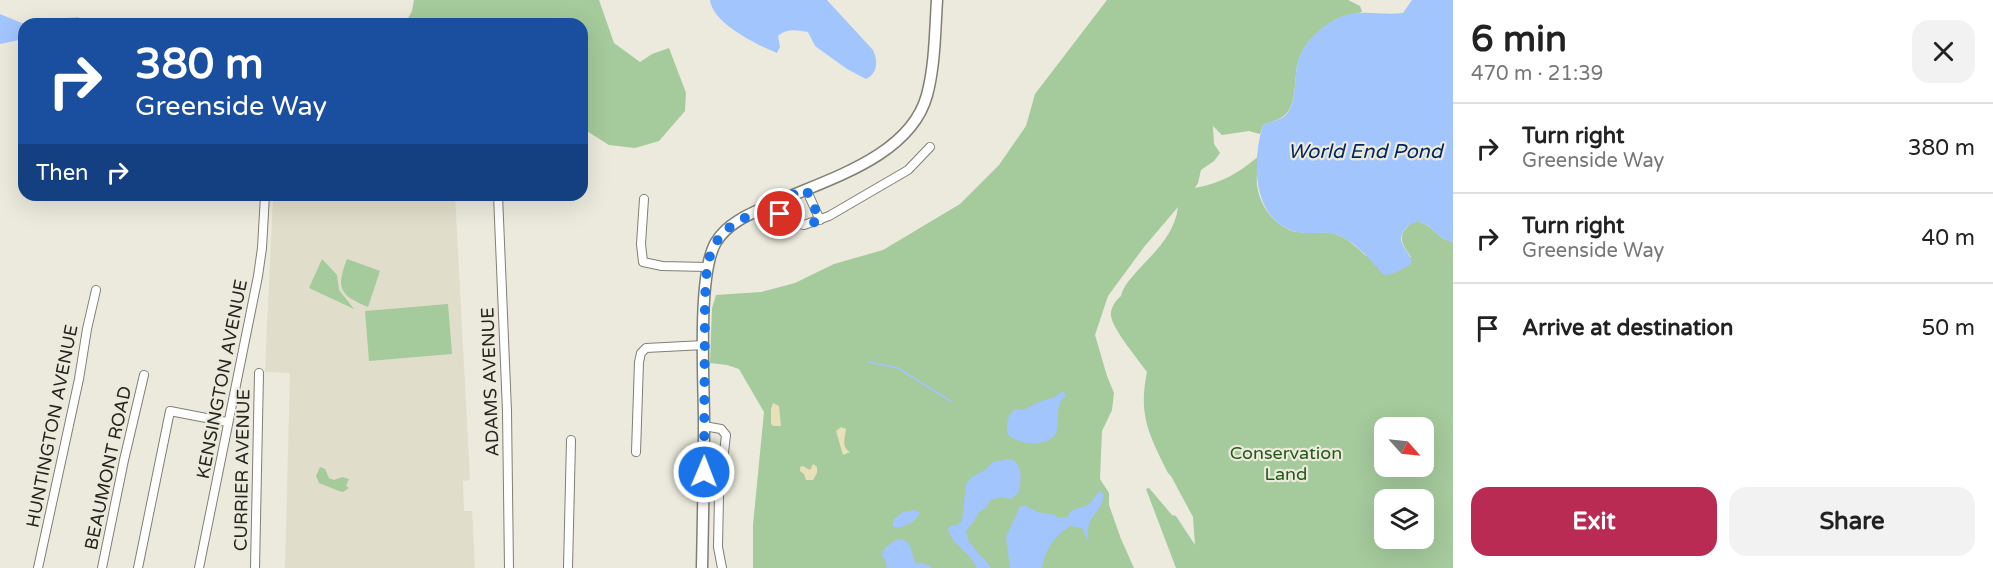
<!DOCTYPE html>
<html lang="en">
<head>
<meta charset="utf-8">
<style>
	:root { --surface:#fff; --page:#f2f2f2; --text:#222; --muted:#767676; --line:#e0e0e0; --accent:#ba2b54 }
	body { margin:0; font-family:"Varela Round",sans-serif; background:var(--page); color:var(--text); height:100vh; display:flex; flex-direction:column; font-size:22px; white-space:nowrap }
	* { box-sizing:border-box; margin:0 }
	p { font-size:20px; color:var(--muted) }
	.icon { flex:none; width:33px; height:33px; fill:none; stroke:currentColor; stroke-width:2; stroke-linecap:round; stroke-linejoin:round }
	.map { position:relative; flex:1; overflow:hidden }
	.side { display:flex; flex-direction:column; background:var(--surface); width:540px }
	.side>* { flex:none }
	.guide { position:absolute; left:18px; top:18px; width:570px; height:183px; border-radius:18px; box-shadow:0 6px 24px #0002; background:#1a4fa0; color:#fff; overflow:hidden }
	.needle { width:39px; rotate:117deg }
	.buttons { position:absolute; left:1374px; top:417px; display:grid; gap:12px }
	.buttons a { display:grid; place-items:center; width:60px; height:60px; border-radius:12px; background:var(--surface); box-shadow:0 6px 24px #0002; font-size:30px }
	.pin { position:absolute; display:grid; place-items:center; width:51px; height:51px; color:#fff; margin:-26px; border:3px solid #fff; border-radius:50%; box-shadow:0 2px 6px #0007 }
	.me { position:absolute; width:66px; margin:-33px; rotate:1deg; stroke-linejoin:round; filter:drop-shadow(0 0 4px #0008) }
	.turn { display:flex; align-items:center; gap:21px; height:126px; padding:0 18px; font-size:27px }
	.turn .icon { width:78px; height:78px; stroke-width:2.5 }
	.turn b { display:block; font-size:42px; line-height:51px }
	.then { display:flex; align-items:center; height:57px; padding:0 18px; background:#0003; gap:12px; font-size:22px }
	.round { display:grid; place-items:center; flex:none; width:63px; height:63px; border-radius:18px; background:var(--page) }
	.overview { display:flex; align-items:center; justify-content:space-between; height:102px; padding:0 18px }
	h1 { font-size:36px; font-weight:700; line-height:45px }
	.primary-button { display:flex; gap:12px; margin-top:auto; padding:12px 18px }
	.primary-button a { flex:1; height:69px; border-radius:18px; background:var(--accent); color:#fff; font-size:24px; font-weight:700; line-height:69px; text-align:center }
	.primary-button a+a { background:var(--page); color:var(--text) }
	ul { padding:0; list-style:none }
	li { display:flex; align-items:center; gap:18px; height:90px; padding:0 18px; border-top:2px solid var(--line) }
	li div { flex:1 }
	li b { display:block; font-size:22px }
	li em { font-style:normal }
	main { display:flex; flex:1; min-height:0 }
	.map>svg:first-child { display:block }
</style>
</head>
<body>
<main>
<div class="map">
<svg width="1453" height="568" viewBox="0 0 1453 568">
	<rect width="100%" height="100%" fill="#ebeadd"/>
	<polygon fill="#e0ddca" points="273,195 455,195 470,480 463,481 464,511 472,511 475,568 285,568 290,373 265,372"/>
	<g fill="#a5ca9c" fill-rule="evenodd">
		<polygon points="414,0 599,0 614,43 640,62 652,54 669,48 686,93 685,111 659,141 635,148 609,145 582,128 582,24 405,24 412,11"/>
		<path d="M1107 0H1348L1360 6 1362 12C1333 18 1304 35 1297 66 1294 81 1297 104 1285 115 1280 120 1270 122 1263 125L1260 134 1249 131 1222 135 1213 126 1214 144 1220 153 1214 161 1201 170 1198 183 1195 188C1221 183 1237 174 1259 156 1258 165 1256 175 1257 184 1259 206 1276 228 1297 232 1310 234 1323 231 1335 234 1347 238 1357 247 1366 256L1411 257C1406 249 1398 241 1404 231 1418 209 1433 232 1444 239 1444 239 1452 242 1453 242V568H1176L1146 489 1149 488 1172 515 1176 516 1195 545 1193 517 1171 476 1168 473C1149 435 1138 415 1147 372 1138 359 1113 330 1111 316 1110 309 1115 301 1121 296 1123 286 1132 277 1139 269 1156 251 1175 233 1178 207L1144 247 1108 296 1095 335 1107 376 1114 393 1112 410 1102 431 1100 479 1109 493V505L1121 539 1134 568H753V525L764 412 739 369 727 365 710 363 712 308 716 295 761 292 795 283 834 264 883 250 960 204 999 165 1026 126 1035 94ZM1384 428H1424V466H1384ZM1384 500H1424V538H1384Z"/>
		<polygon points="322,259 337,275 339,290 354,309 309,288"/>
		<path d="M347 259 380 271 368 307C339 295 336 288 347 259Z"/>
		<polygon points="448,304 452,354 369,361 365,311"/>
		<polygon points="320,467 325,469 329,478 334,480 342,477 349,479 346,486 349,488 343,492 339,491 319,483 316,476"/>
	</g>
	<g fill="#e9e0ba">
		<polygon points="773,403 779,406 781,426 773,426 771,424 771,409"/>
		<path d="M841 427 846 429C845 438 841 447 850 452L843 455 836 431Z"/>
		<polygon points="813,464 817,467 817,473 813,480 806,480 804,474 800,471 800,467 803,466 810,470"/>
	</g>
	<g fill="#a3c5fd">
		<path d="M710 0H827L873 50C878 61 878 73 866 79L847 69 815 46 808 32C797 30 787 28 778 36L780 47 777 53C756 44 713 24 710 0Z"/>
		<path d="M1412 0H1453V242C1450 241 1447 241 1444 239 1432 232 1424 214 1408 226 1404 229 1402 234 1401 238 1401 248 1412 253 1411 264 1402 269 1394 275 1384 275 1370 260 1357 243 1338 235 1325 230 1310 235 1297 232 1251 221 1252 160 1263 125 1270 122 1280 120 1285 116 1297 104 1294 81 1297 66 1301 44 1322 24 1343 16 1362 9 1382 16 1403 13Z"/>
		<polygon points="0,14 24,24 24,39 0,44"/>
		<polygon points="79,17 77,24 67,22 63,24 42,24 66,18"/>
		<path d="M1063 391 1066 395C1064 398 1061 400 1060 403 1054 416 1067 441 1037 443 1027 444 1018 442 1009 436 1005 426 1007 416 1015 409L1023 410 1041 401 1055 397Z"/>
		<path d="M1011 459C1023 465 1021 481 1019 492L1011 499 1000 497 989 501 987 507 979 512 974 521 966 531 969 542 990 566V568H977C970 552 953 546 948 530L950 526 957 525 962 521 966 484 972 477 985 470 993 462Z"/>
		<path d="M1100 491 1104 494C1101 517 1083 514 1089 544L1082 528 1070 526C1054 536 1045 550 1042 568H1010L1006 537 1020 507 1025 505 1037 512 1055 515 1058 518 1068 517C1071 506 1081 510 1089 504 1093 501 1096 494 1100 491Z"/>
		<path d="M915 510 920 513C915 523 904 528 893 527V520L903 512Z"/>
		<path d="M897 539C913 539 910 552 916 563L929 565 932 568H887L885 559 881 555 886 547Z"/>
	</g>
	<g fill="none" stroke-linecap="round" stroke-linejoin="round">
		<polyline stroke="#a3c5fd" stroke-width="1.5" points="869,362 898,368 952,402"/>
		<defs>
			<g id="street">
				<polyline points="806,189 820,220"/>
				<polyline points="498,195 507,411 509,568"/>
				<polyline points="644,199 641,244 643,262 662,266 707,267"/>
				<polyline points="780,215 791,222 804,225 829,216 908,170 930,147"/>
				<polyline points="704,426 721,429 726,435 719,496 718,547 722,568"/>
				<polyline points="636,452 639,362 641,353 646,348 704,345"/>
				<polyline points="38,568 79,379 87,329 96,290"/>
				<polyline points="102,568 124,460 144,375"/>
				<polyline points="138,568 170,411 227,422"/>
				<polyline points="199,568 258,276 262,248 265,195"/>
				<polyline points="255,568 259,373"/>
				<polyline points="568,568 571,440"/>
			</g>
			<path id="secondary" d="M702 568C703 519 704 471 704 422 704 381 697 274 716 242 728 222 752 213 772 204 824 180 910 158 927 95 935 65 935 31 937 0"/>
		</defs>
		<use href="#street" stroke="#807f74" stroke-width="10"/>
		<use href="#secondary" stroke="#807f74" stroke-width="13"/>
		<use href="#street" stroke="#fff" stroke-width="8"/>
		<use href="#secondary" stroke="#fff" stroke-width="10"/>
	</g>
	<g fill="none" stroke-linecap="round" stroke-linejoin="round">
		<path stroke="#1a73e8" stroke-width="10" stroke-dasharray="0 18" d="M704 472 705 298 707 267 711 252 721 234 734 224 757 211 806 189 820 220C804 227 793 225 780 214"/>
	</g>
	<g text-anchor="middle" stroke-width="4.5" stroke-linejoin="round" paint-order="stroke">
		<g font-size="18" fill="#262621" stroke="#ebeadd">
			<text transform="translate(222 379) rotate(-79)" y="6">KENSINGTON AVENUE</text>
			<text transform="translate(490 382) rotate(-92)" y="6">ADAMS AVENUE</text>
			<text transform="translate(52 426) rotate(-79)" y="6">HUNTINGTON AVENUE</text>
			<text transform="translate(108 468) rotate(-78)" y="6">BEAUMONT ROAD</text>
			<text transform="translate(242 470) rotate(-89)" y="6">CURRIER AVENUE</text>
		</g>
		<g font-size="18" fill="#265918" stroke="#ebeadd">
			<text x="1286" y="459">Conservation<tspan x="1286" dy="21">Land</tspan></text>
		</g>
		<g font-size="20" font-style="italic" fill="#02255f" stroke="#ebeadd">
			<text x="1365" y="158">World End Pond</text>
		</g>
	</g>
</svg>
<div class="buttons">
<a><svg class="needle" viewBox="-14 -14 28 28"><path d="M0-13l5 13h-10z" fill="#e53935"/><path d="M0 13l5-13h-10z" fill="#767676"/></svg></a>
<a><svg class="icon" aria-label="layers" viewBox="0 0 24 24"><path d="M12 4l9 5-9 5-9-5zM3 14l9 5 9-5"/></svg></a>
</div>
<div class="pin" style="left:780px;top:214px;background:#d93025"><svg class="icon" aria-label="arrive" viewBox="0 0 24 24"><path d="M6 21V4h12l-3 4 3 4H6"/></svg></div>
<svg class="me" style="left:704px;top:472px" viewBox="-20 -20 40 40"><circle r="17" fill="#1a73e8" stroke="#fff" stroke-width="3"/><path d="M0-11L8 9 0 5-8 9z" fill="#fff"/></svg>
<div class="guide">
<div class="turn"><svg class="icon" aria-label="right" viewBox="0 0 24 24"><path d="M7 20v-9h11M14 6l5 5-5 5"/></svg><div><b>380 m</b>Greenside Way</div></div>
<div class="then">Then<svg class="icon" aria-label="right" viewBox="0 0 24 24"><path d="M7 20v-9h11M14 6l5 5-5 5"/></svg></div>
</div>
</div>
<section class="side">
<div class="overview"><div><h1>6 min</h1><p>470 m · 21:39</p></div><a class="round"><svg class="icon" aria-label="close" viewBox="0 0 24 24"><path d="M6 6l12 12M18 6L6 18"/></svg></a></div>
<ul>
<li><svg class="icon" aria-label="right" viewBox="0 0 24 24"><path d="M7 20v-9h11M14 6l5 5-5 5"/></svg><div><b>Turn right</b><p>Greenside Way</p></div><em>380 m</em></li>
<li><svg class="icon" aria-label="right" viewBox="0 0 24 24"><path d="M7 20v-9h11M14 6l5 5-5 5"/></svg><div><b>Turn right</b><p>Greenside Way</p></div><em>40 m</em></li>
<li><svg class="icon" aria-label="arrive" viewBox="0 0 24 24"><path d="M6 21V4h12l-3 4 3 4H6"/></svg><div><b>Arrive at destination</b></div><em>50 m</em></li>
</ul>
<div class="primary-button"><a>Exit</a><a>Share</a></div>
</section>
</main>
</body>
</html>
